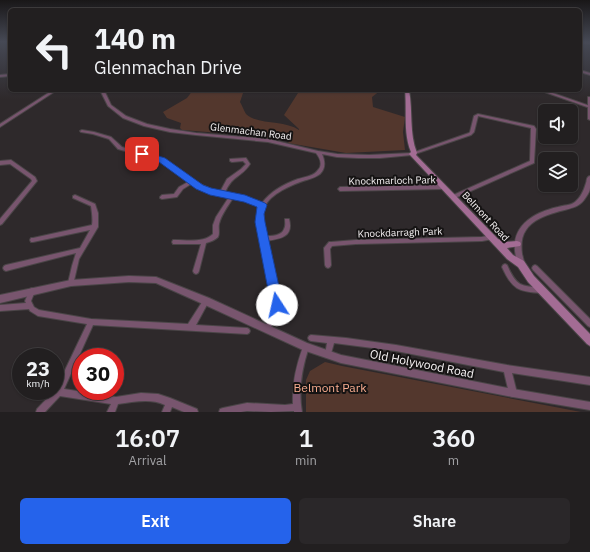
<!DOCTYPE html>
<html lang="en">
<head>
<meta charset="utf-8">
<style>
	:root { --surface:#221f20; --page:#2a2729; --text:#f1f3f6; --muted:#a2a2a5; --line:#3f3d3e; --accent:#2563eb }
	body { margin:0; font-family:"IBM Plex Sans",sans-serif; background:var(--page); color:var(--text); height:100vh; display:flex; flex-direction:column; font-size:15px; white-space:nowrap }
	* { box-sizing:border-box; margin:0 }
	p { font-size:13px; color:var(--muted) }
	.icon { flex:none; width:22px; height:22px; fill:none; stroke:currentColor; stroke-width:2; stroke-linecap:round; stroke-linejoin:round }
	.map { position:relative; height:412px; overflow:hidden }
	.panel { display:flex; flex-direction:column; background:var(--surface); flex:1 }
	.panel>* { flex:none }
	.hud { position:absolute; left:8px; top:8px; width:574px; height:84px; border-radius:6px; box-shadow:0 1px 3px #0004,0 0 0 1px var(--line); background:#221f20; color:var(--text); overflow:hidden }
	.fabs { position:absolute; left:538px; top:104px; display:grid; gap:8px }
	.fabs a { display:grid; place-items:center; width:40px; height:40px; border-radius:6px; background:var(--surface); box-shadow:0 1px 3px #0004,0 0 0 1px var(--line); font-size:20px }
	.speed { position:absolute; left:12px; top:348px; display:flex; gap:8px; font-size:20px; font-weight:700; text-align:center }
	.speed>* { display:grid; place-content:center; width:52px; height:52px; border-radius:50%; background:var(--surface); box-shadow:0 1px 3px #0004,0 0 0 1px var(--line); line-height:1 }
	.speed small { font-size:10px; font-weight:400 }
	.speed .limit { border:6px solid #d22; background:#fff; color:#111 }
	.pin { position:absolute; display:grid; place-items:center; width:34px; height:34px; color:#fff; margin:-17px; border-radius:8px; box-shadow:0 2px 6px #0006 }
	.me { position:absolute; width:44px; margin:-22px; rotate:350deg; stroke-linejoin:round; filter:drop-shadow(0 0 3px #0008) }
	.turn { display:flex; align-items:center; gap:14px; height:84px; padding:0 20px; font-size:18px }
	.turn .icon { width:52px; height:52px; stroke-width:2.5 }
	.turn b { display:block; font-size:28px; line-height:34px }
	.eta { display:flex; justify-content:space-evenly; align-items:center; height:68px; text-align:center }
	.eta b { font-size:24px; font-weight:600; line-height:28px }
	.button { display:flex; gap:8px; margin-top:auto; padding:8px 20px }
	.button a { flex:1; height:46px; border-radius:6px; background:var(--accent); color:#fff; font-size:16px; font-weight:600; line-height:46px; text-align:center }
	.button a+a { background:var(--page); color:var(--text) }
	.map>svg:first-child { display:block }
</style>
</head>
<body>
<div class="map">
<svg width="590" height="412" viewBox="0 0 590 412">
	<rect width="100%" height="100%" fill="#2e292b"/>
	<g fill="#53372d">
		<path d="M193 90H244L240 102C242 105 244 111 246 114 257 125 284 120 299 130V129L284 115 298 93 340 90H381L372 97 373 107 405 117 403 132 405 150 346 153 288 143 290 140H278L233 134 182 130 180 128 181 123 167 118 163 112 187 98Z"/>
		<polygon points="325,362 342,366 581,412 306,412 306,380 310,371"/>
	</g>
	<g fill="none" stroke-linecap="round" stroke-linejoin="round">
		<defs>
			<g id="minor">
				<polygon points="581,42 590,42 590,44 582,43"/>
				<polygon points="580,70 590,73 590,75 580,72"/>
				<polygon points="10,74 10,76 0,77 0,75"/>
				<polygon points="53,90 57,90 0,127 0,124"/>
				<path d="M100 90H104L111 105 126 116 147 124 170 129 196 133 268 139 318 151 337 154 369 155 412 153 469 133 470 132 474 116 478 114 534 126 536 129 534 162V163L455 198H451V196L530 161 531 128 478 116 474 132 471 135 412 155 380 158H358L337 157 322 154C325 161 326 168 320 174 315 178 309 179 303 181 291 185 271 194 265 206 261 215 264 227 265 236 271 236 282 236 284 229 286 226 285 222 285 219H289C294 237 280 239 266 241L280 305 278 313 269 331 267 332 265 331 264 329 272 312 274 305C271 289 268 274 264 259 260 242 255 223 260 206L244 201 233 198C228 206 221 215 219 224 218 228 220 233 218 237 215 240 210 242 206 243L199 271 198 273 196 274 194 273 193 271 201 244H173L172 242 173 240H175C187 240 204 243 213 234V225L216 217 229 197 208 192 191 184 183 189 177 197 162 199 160 198V197L162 195 174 194 179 187 188 182 160 161 118 149 109 139 93 134 81 132 80 131 82 130 94 132 111 137 122 147 164 159 193 181 211 189 220 192 227 179 241 169 246 164 243 161 232 162 230 161V159L246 158 250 164C242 177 231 176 225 193L245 197 262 203C271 191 284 184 298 179 305 177 314 176 318 170 323 165 320 158 316 153L268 142 196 135 170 132 144 126 123 118 108 106Z"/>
				<path d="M429 90H439L441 91C438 93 432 92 429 90Z"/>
				<polygon points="539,90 544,90 590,106 590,108"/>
				<polygon points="11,160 35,177 37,181 2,224 0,225 0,219 32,181 31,179 10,164 0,165 0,161"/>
				<polygon points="444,185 446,187 444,189 340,191 338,189 340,187"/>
				<path d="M75 195 95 204 98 213V227L79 259 73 285 71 286 69 285 68 283 72 266 76 253 6 271 4 270 3 268 4 266 6 265 80 248 90 230 33 242H31L30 240 31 238H33L92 225C93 219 92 213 91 206L73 198V196Z"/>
				<polygon points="491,235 493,235 494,237 493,239 482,241 356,244 332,246 330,249 331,265 330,267 328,268 326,267 325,265 324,248 329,242 331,242 356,240 482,237"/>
				<path d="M505 264 507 265C516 285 520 287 542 287L544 288 545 290 544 292 542 293C518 292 512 289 502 267L503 265Z"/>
				<polygon points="535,265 537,266 590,319 590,327 588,326 533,270 532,268 533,266"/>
				<path d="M32 288 34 289 35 291 31 301 34 307 39 310 91 319 188 324 204 299 206 298 208 299 209 301 196 325 247 328 249 329 250 331 249 333 247 334 93 325 64 389 116 397 141 393 158 394 170 398 197 409 198 412H184L172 407 170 412H162L165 405C150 398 134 402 118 404L115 412H107L111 404 60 396 45 412H36L37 409 56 389 87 324 38 316 30 311 29 309 0 311V305L26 303 25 301 30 289Z"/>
				<polygon points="311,335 346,338 396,345 507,365 590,377 590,385 512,373 517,393 516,396 513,397 510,396 509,393 504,372 396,351 334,343 330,357 328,358 326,357 325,355 327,343 311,341 309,340 308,338 309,336"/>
				<path d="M306 344 308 345 309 347C302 368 298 389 302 412H294V411L271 412 247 411 241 412H219L220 409 223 408 247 403 285 405 293 404C292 384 296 366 303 347L304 345Z"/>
			</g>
			<g id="tertiary">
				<polygon points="588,97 590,97 590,120 588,119"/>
				<path d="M590 176C590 180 590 184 590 188 590 191 588 194 586 197 579 209 569 208 557 212 546 215 532 220 526 230 521 237 521 246 522 254 523 258 525 262 523 266L521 267 519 266C505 232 527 214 558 207 564 205 570 206 575 202 581 197 584 190 586 183 587 181 586 179 588 177 588 177 589 176 590 176Z"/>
				<polygon points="129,276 156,277 209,298 307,343 341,355 513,389 590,402 590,410 513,397 341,363 303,350 203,304 156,283 129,282 71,286 0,303 0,295 71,280"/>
			</g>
			<path id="secondary" d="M405 90H409C413 111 409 133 417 153L416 155 498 239 505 242 517 241 520 242 521 244 520 246 507 248 513 255 524 261 534 276 590 334V346L587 344 528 282 518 267 507 259 410 155 409 154 411 152C403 133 407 111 405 90Z"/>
		</defs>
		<use href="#minor" stroke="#4a4547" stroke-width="2"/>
		<use href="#tertiary" stroke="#4a4547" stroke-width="2"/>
		<use href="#secondary" stroke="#4a4547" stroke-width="2"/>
		<use href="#minor" fill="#78556e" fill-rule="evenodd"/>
		<use href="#tertiary" fill="#78556e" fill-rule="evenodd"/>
		<use href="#secondary" fill="#a36c94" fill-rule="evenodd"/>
	</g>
	<linearGradient id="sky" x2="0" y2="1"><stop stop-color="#191718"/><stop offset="0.42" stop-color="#464955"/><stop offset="1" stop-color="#464955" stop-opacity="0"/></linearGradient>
	<rect width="590" height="99" fill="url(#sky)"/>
	<polygon fill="#2563eb" stroke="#184099" points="142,151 165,158 203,185 211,188 245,195 265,203 267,205 264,214 265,222 283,305 281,308 277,310 273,308 271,305 255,222 257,207 244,202 210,195 196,189 159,162 139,155 138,154"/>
	<g text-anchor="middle" stroke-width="4" stroke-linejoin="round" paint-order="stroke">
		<g font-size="10" fill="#f7f3f4" stroke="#151313">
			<text transform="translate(251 131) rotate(7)" y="4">Glenmachan Road</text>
			<text transform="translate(392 180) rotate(-1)" y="4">Knockmarloch Park</text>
			<text transform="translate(486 216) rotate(47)" y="4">Belmont Road</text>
			<text transform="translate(400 232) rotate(-2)" y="4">Knockdarragh Park</text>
		</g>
		<g font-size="12" fill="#f7f3f4" stroke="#151313">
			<text transform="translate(422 364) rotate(11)" y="4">Old Holywood Road</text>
		</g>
		<g font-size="12" fill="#f8ac8f" stroke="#151313">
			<text x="330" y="392">Belmont Park</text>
		</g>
	</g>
</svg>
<div class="fabs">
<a><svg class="icon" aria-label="sound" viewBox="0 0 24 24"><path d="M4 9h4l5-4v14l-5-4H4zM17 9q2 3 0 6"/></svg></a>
<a><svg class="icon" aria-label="layers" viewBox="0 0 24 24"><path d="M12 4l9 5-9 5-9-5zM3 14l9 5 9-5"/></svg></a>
</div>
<div class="speed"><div>23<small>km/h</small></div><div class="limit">30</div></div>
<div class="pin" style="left:142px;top:154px;background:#d93025"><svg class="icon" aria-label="arrive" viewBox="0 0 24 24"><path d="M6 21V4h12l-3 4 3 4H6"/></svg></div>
<svg class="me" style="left:277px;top:305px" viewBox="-20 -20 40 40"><circle r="19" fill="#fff"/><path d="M0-13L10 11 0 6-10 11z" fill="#2563eb"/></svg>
<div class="hud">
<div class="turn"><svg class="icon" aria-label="left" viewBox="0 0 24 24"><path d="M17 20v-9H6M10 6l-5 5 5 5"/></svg><div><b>140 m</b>Glenmachan Drive</div></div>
</div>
</div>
<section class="panel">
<div class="eta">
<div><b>16:07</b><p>Arrival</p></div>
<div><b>1</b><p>min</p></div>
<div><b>360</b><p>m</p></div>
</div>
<div class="button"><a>Exit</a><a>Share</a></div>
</section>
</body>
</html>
